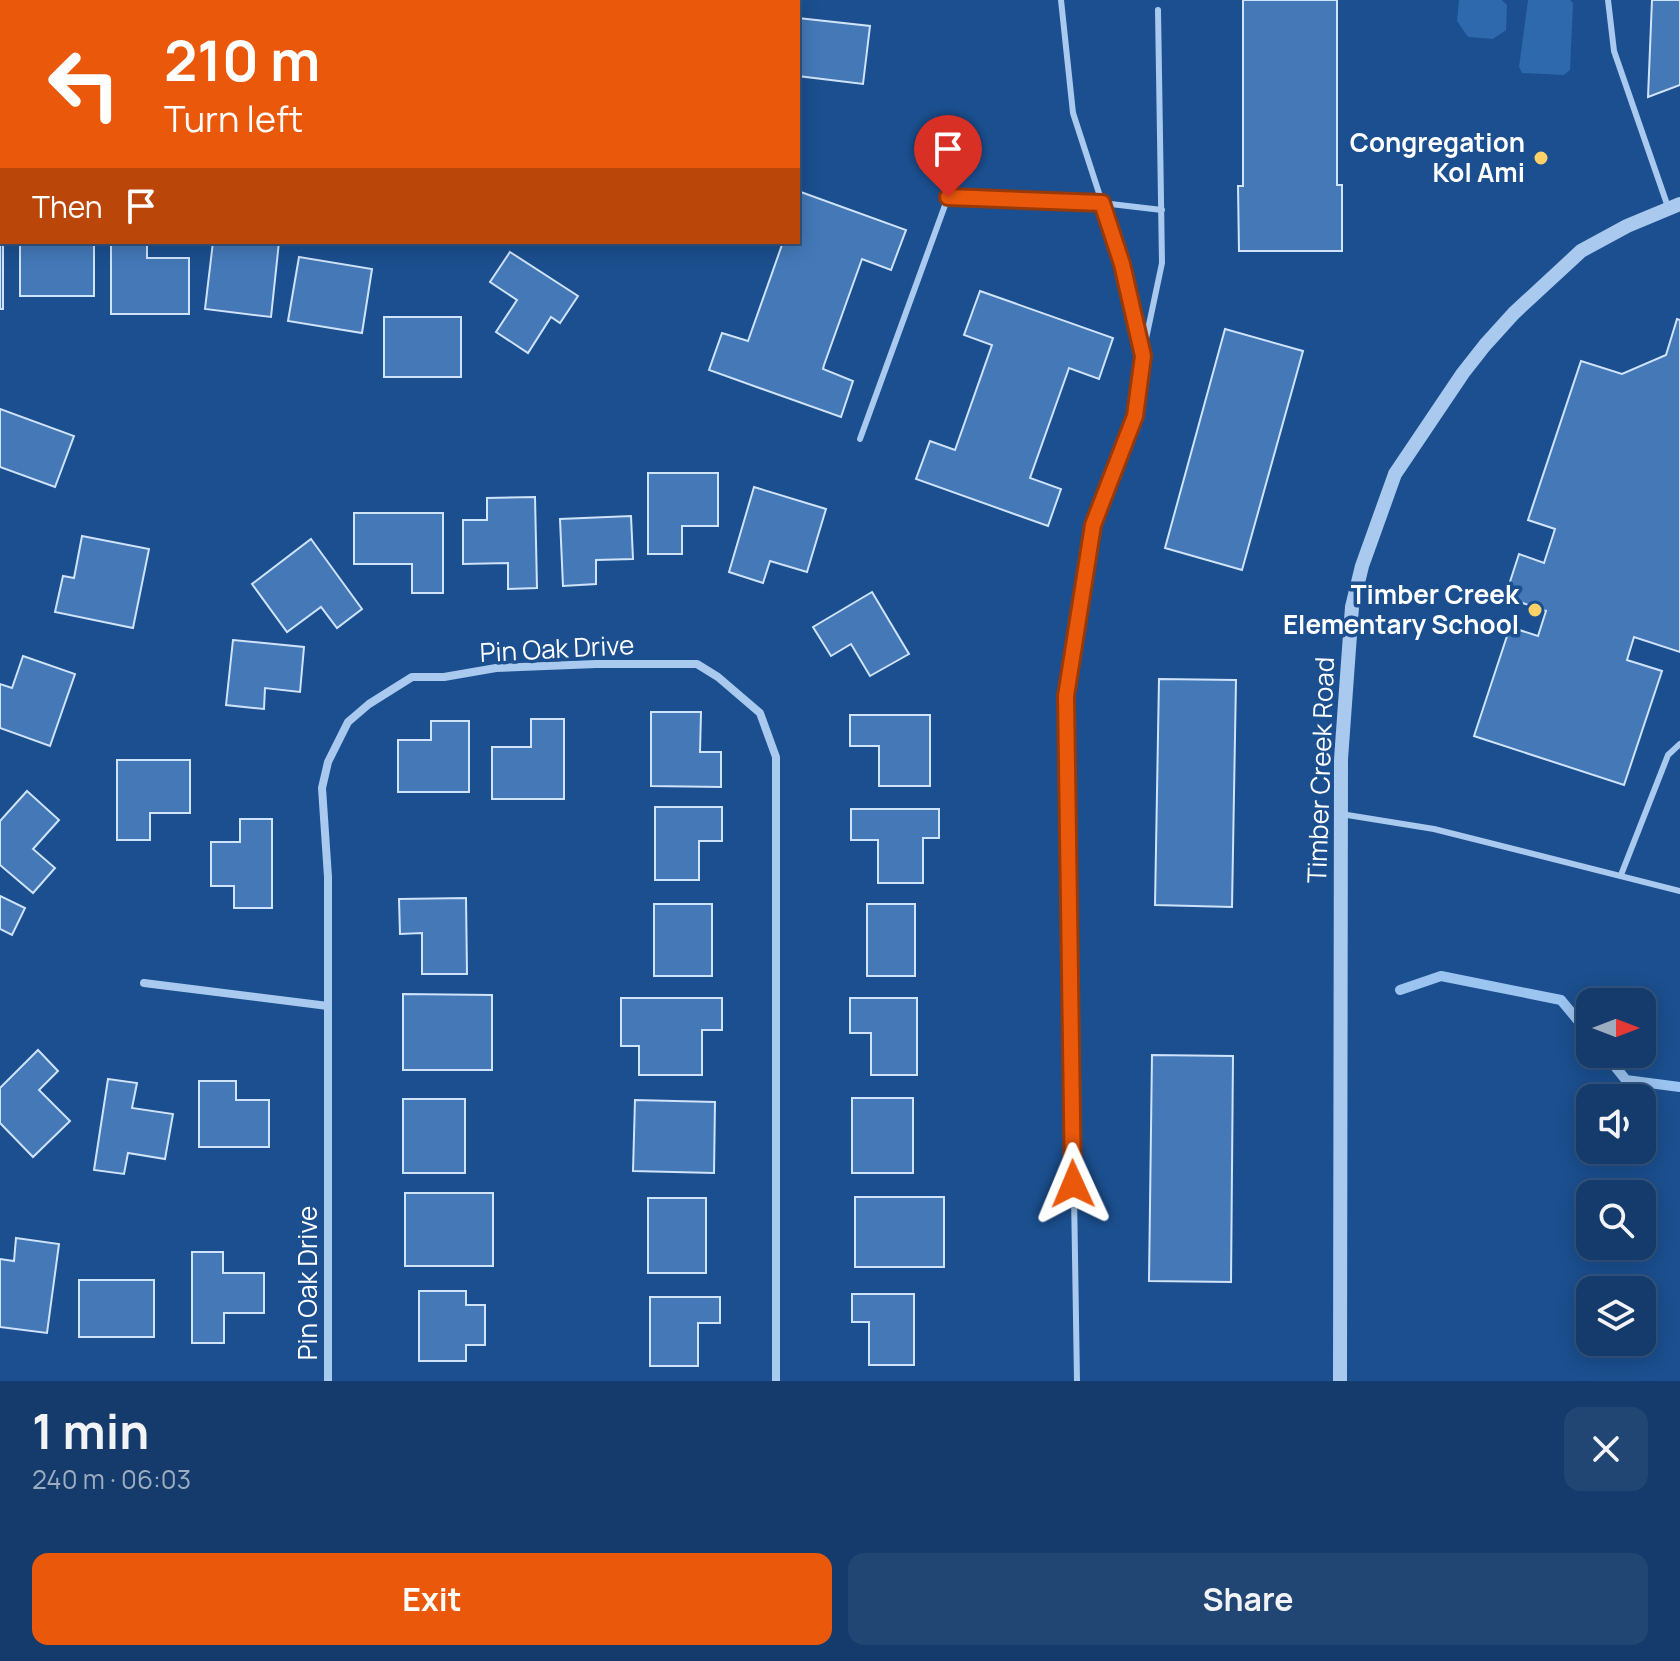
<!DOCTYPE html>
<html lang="en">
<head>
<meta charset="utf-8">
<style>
	:root { --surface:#143b6b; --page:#214673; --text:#f1f3f6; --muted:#9dadc1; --line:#33557e; --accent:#ea580c }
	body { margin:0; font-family:Manrope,sans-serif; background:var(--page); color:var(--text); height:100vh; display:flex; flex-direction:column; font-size:30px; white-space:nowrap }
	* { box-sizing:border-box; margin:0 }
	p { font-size:26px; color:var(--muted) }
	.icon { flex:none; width:44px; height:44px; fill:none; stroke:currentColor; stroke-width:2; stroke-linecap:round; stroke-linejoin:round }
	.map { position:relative; height:1381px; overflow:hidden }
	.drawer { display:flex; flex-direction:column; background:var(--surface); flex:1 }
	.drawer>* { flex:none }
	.guide { position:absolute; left:0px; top:0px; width:800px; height:244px; box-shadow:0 4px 20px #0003,0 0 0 2px var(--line); background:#ea580c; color:#fff; overflow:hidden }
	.needle { width:52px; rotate:90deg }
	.tools { position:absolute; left:1576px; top:988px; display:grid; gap:16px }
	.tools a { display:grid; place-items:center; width:80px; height:80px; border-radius:16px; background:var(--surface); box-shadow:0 4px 20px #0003,0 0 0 2px var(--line); font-size:40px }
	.pin { position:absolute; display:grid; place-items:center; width:68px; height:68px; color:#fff; margin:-82px -34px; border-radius:50% 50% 50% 0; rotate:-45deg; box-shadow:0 0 8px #0007 }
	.pin .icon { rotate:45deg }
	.me { position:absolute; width:88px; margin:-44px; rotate:359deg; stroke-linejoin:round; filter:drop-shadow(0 0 6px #0008) }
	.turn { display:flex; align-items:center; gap:28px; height:168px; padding:0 32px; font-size:36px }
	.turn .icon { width:104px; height:104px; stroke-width:2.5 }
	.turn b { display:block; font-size:56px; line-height:68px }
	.then { display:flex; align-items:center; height:76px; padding:0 32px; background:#0003; gap:16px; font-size:30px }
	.round { display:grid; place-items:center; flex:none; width:84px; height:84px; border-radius:16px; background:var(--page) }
	.summary { display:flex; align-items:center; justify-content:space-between; height:136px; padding:0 32px }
	h1 { font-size:48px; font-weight:700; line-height:60px }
	.button { display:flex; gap:16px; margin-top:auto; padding:16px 32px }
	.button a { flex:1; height:92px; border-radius:16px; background:var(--accent); color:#fff; font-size:32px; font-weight:700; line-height:92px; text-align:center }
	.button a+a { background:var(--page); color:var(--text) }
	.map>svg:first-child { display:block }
</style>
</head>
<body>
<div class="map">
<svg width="1680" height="1381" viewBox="0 0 1680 1381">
	<rect width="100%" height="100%" fill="#1b4f8f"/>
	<g fill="#2e69ad">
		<polygon points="1459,0 1502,0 1507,5 1506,30 1493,39 1468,37 1457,21"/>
		<polygon points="1528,0 1570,0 1573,3 1570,70 1564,75 1522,73 1519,67"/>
	</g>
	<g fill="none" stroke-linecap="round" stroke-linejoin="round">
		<g stroke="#9cc4f0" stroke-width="10">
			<polyline points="1400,990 1441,976 1561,1000 1590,1035"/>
			<polyline points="1605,1054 1626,1080 1680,1087"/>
		</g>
	</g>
	<g fill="#4478b7" stroke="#cfe3fa" stroke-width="2">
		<rect x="303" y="0" width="75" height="2"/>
		<rect x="500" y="0" width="81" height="2"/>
		<polygon points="1243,0 1337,0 1337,185 1342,185 1342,251 1239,251 1238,186 1243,186"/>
		<polygon points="1652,0 1680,0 1680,85 1648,97"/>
		<polygon points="798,18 870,26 863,84 798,76"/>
		<rect x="0" y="31" width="2" height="67"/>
		<polygon points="798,191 906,230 891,270 862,259 824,365 823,369 853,381 841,417 709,370 722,333 748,341 783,242 798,242"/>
		<polygon points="0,234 2,234 3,242 3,309 0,309"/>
		<rect x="20" y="242" width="74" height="54"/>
		<polygon points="111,242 147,242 147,258 189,258 189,314 111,314"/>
		<polygon points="213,242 279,242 271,317 205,309"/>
		<polygon points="510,252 578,296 560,323 551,317 528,353 496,332 517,300 490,282"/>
		<polygon points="299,257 372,269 362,333 288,321"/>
		<polygon points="980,291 1113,338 1099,379 1069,368 1030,478 1061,489 1048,526 916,479 930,441 955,450 992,345 964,335"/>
		<rect x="384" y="317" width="77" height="60"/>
		<polygon points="1677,319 1680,320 1680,652 1634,637 1627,660 1662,671 1624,785 1474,736 1510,627 1538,636 1546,611 1505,597 1519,554 1544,563 1555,529 1528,520 1581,361 1622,374 1666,355"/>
		<polygon points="1225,329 1303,351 1242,570 1165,548"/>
		<polygon points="0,409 74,436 55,487 0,467"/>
		<polygon points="648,473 718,473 718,526 682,526 682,554 648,554"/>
		<polygon points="754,487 826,509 807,572 770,561 763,583 729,572"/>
		<polygon points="535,497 537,588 508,589 508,563 463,564 463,520 487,520 487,498"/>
		<polygon points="354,513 443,513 443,593 412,593 412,564 354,564"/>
		<polygon points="631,516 633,559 596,560 596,584 563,586 560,519"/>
		<polygon points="82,536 149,549 133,628 55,612 63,576 74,578"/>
		<polygon points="311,539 362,609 337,628 321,607 287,632 252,584"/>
		<polygon points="872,592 909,654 870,676 851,644 831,656 813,627"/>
		<polygon points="233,640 304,647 300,692 265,688 264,709 226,705"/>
		<polygon points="23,656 75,674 50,746 0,728 0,684 12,688"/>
		<polygon points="1159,679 1236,680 1232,907 1155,905"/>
		<polygon points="651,712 701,712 700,752 721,752 721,787 651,786"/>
		<polygon points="850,715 930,715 930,786 879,786 879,746 850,746"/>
		<polygon points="531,719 564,719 564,799 492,799 492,747 531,747"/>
		<polygon points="431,721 469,721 469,792 398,792 398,740 431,740"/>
		<polygon points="117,760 190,760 190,813 150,813 150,840 117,840"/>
		<polygon points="27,791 59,820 33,849 55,868 33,893 0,865 0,821"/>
		<polygon points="655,807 722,807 722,841 699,841 699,880 655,880"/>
		<polygon points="851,809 939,809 939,838 923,838 923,883 878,883 878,840 851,840"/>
		<polygon points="240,819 272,819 272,908 234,908 234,886 211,886 211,842 240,842"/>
		<polygon points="0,896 25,908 12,935 0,929"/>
		<polygon points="466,898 467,974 422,974 422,933 400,934 399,899"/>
		<rect x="654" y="904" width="58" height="72"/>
		<rect x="867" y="904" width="48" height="72"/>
		<polygon points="403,994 492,995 492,1070 403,1070"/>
		<polygon points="621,998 722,998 722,1030 702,1030 702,1075 639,1075 639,1046 621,1046"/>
		<polygon points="850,998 917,998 917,1075 871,1075 871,1033 850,1033"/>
		<polygon points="38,1050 58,1071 39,1090 70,1121 33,1157 0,1123 0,1088"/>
		<polygon points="1152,1055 1233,1056 1231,1282 1149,1281"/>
		<polygon points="108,1079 137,1083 132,1108 173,1114 165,1159 128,1153 124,1174 94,1170"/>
		<polygon points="199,1081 236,1081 236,1100 269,1100 269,1147 199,1147"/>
		<rect x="852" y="1098" width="61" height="75"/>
		<rect x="403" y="1099" width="62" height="74"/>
		<polygon points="635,1100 715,1102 714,1173 633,1171"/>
		<rect x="405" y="1193" width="88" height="73"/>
		<rect x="855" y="1197" width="89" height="70"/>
		<rect x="648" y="1198" width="58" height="75"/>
		<polygon points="16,1238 59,1244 47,1333 0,1327 0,1259 14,1261"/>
		<polygon points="192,1252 223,1252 223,1273 264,1273 264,1313 224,1313 224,1343 192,1343"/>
		<rect x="79" y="1280" width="75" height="57"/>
		<polygon points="419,1291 466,1291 466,1305 485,1305 485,1345 466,1345 466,1361 419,1361"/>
		<polygon points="852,1294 914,1294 914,1365 869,1365 869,1322 852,1322"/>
		<polygon points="650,1297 720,1297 720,1323 698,1323 698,1366 650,1366"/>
	</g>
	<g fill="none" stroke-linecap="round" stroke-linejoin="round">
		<g stroke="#a9c9ee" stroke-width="6">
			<polyline points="1061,0 1073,113 1122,264 1143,356 1135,416 1093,525 1066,696 1077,1381"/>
			<polyline points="1608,0 1614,51 1668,207"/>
			<polyline points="1143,353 1162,263 1158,10"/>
			<polyline points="860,439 948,197 1102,203 1162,210"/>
			<polyline points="1341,814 1434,829 1680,891"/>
			<polyline points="1621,875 1668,755 1680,744"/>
		</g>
		<g stroke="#a9c9ee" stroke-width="8">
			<polyline points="428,0 428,2"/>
			<polyline points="0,181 2,181"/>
			<polyline points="144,983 328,1006"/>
			<polyline points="328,1381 328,877 322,788 328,762 348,722 369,704 412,677 444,677 496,668 596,664 697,664 718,677 760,713 776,757 776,1381"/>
		</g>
		<polyline stroke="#a9c9ee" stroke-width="14" points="1340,1381 1341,759 1352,607 1362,566 1395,474 1463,373 1485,345 1514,313 1581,251 1627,226 1680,204"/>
	</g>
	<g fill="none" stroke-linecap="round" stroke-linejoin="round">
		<defs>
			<polyline id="route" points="948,197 1102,203 1122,264 1143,356 1135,416 1093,525 1066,696 1073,1184"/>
		</defs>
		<use href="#route" stroke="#983908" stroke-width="20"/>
		<use href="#route" stroke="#ea580c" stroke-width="14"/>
	</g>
	<g fill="#ffd166" stroke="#1b4f8f" stroke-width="3">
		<circle cx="1541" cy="158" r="8"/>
		<circle cx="1535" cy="610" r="8"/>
	</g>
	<g text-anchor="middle" stroke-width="7" stroke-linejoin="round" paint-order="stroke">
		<g font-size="26" font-weight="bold" fill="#fff" stroke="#1b4f8f" text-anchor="end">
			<text x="1525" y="152">Congregation<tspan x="1525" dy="30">Kol Ami</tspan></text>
			<text x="1519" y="604">Timber Creek<tspan x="1519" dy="30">Elementary School</tspan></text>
		</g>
		<g font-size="26" fill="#fff" stroke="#1b4f8f">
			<text transform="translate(557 649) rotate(-3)" y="9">Pin Oak Drive</text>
			<text transform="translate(1321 770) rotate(-88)" y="9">Timber Creek Road</text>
			<text transform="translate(308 1283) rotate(-90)" y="9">Pin Oak Drive</text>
		</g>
	</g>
</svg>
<div class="tools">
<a><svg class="needle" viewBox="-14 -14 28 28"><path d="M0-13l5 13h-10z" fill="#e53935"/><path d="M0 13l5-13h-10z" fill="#9dadc1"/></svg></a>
<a><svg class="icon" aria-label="sound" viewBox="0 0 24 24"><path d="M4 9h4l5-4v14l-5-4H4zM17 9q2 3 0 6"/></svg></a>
<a><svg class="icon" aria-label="search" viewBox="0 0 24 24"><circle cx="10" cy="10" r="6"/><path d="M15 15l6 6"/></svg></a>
<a><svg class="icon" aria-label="layers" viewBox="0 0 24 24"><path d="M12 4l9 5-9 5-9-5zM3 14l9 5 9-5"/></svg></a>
</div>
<div class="pin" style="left:948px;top:197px;background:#d93025"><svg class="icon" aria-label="arrive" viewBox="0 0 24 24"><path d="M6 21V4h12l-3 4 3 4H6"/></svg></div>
<svg class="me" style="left:1073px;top:1184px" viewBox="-20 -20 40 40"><path d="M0-17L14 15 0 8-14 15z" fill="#ea580c" stroke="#fff" stroke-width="4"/></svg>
<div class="guide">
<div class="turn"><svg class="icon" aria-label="left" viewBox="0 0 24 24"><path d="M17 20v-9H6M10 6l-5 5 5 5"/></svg><div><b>210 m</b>Turn left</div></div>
<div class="then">Then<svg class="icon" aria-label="arrive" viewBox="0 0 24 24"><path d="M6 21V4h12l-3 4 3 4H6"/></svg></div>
</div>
</div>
<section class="drawer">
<div class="summary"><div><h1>1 min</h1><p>240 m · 06:03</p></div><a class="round"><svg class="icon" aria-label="close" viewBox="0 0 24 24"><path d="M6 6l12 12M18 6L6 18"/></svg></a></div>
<div class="button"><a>Exit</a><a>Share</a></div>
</section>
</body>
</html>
